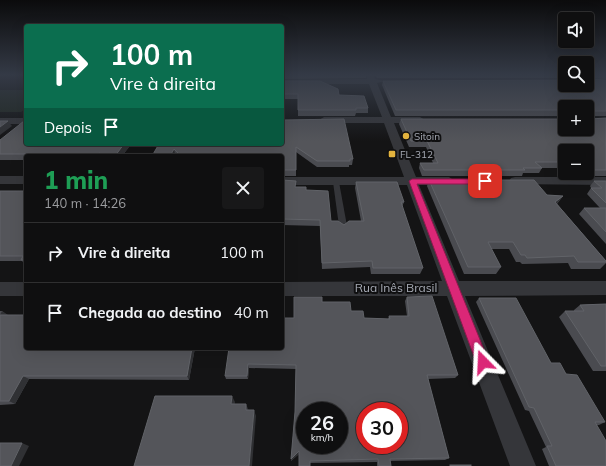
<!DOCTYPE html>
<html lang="pt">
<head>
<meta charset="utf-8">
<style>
	:root { --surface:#0f0f10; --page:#181819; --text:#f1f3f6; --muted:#9b9c9f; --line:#2f2f30 }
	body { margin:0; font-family:Mulish,sans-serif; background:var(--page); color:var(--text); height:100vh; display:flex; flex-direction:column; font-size:15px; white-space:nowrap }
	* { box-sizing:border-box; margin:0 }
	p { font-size:13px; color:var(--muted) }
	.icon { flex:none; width:22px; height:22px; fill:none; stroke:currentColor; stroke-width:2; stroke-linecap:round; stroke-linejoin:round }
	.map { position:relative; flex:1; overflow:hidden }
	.details { position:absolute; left:24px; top:154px; width:260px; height:196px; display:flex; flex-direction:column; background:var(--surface); border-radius:4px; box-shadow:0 4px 16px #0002,0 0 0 1px var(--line) }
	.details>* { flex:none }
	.top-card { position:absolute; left:24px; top:24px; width:260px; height:122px; border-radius:4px; box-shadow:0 4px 16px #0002,0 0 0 1px var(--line); background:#0b6e4f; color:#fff; overflow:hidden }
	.buttons { position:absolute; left:558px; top:12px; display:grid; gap:8px }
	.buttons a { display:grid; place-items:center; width:36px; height:36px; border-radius:4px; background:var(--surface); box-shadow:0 4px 16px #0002,0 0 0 1px var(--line); font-size:20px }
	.speed { position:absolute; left:296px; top:402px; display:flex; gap:8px; font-size:20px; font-weight:700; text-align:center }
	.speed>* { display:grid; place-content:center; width:52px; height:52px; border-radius:50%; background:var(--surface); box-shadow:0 4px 16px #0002,0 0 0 1px var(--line); line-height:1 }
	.speed small { font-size:10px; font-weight:400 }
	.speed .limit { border:6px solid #d22; background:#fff; color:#111 }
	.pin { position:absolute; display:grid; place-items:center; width:34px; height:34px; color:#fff; margin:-17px; border-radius:8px; box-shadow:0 2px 6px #0006 }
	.me { position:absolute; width:44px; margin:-22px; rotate:339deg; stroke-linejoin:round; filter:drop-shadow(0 0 3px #0008) }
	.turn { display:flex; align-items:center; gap:14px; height:84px; padding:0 20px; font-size:18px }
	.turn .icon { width:52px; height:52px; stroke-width:2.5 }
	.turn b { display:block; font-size:28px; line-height:34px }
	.then { display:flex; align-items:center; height:38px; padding:0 20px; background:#0003; gap:8px; font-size:15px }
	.round { display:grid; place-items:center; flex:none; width:42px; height:42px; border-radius:4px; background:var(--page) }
	.headline { display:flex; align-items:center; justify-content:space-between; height:68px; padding:0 20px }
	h1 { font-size:24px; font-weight:800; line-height:30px; color:#1e9e55 }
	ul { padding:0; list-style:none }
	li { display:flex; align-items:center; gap:12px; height:60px; padding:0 20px; border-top:1px solid var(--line) }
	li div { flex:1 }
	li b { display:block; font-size:15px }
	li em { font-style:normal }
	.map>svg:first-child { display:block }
</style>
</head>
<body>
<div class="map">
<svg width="606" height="466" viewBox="0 0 606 466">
	<rect width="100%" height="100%" fill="#141415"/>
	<polygon fill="#202821" points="0,90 26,90 26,109 21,112 0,112"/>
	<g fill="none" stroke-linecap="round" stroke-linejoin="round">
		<polygon fill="#35363a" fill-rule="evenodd" points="336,180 339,182 347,226 343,229 339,226 333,182"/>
		<g fill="#35363a" fill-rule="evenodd">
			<polygon points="366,75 374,75 375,79 385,81 377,83 391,117 420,117 425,120 420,123 394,123 416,177 449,177 455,181 449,185 419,185 459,281 606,281 606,295 465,296 536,466 510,466 447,296 282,296 282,282 442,281 407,185 282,185 282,177 404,177 384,123 324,123 319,120 324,117 382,117 369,84 282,84 282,80 367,79"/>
			<rect x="0" y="118" width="26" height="6"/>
			<rect x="0" y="176" width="26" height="8"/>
			<polygon points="515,177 606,177 606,185 511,184 509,181 511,178"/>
			<rect x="0" y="282" width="26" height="14"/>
		</g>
	</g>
	<g fill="#4a4b50">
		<polygon points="282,75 366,75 366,78 282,79"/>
		<polygon points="375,75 565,75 565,78 377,78"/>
		<polygon points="587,75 606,75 606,79 589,78 589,79 606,80 606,116 590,116 590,119 606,118 606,176 578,176 576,173 587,173 587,151 565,151 565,168 542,168 539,173 523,173 522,176 422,176 419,168 420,163 433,163 426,147 409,147 399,124 401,119 587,129 565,107 565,116 395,116 382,85 383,81 565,85"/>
		<polygon points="282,81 339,95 368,108 368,113 356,113 355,116 298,116 298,99 282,99"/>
		<polygon points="0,140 26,144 282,144 353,159 352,165 349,165 349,167 317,167 296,152 296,176 282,176 282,156 177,156 175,154 157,147 129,147 122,156 26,156 26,160 0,160"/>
		<polygon points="282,180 296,187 306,190 331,221 344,225 361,221 355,188 356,182 404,202 402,207 423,268 420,274 371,274 370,267 322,269 320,226 282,225"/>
		<polygon points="429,180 547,195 563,196 557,204 606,261 606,263 600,269 571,269 568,263 522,264 520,262 516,262 509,249 491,249 501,267 496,274 464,274 427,186"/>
		<polygon points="594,181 606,181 606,244 579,214 584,208 600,208 587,194 591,188 590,186"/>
		<polygon points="0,191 26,191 26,265 22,261 0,261"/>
		<polygon points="407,297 458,375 455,378 428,379 449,458 445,460 390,461 391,466 377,466 377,462 310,463 299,454 291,461 295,412 296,369 249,368 248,379 226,379 225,376 294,318 322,302 351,311 364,318 388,319 389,316 407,316 405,301"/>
		<polygon points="479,298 551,363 566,374 605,422 599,425 597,425 606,466 549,466 542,449 546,447 529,411 525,410 476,302"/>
		<polygon points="606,304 606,371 593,371 559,317 565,311 574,311 574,310 580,305"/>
		<polygon points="0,311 2,311 7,315 195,348 189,380 29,379 15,404 0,405"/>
	</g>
	<g fill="#303134">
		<polygon points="8,121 12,126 0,135 0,127"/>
		<polygon points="124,144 127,144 129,147 122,156 115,156"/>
		<polygon points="174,149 175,154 174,156 170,156"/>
		<polygon points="563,196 558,202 551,209 555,202"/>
		<polygon points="2,311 8,315 0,315"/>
		<polygon points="192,348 195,348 189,380 187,376"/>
		<polygon points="248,364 249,368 248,379 247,376"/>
		<polygon points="23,376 29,379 15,404 9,401"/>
		<polygon points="232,396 235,402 234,410 231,404"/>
		<polygon points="246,404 249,411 246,410"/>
		<polygon points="254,410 256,416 252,466 249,466"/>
		<polygon points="22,443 29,446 19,466 11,466"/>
		<polygon points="299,451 299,454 291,461 291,459"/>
	</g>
	<g fill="#54555a" stroke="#616368" fill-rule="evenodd">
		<polygon points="587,75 589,75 589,79 606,80 606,111 589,111 590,119 606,118 606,170 587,170 587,151 565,151 565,162 535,162 542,168 523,168 525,170 424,170 420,163 438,163 427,141 411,141 401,119 565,119 565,129 587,129 587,107 565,107 565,110 396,110 383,81 565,80 565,85 587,85"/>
		<polygon points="282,81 320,81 338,89 339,95 364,96 368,108 356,108 356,110 298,110 298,94 282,94"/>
		<polygon points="344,119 353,159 350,159 350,161 317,161 296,147 296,170 282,170 282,156 181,156 174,149 170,156 152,156 159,144 282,144 282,120"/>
		<polygon points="0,121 8,121 0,127"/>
		<polygon points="24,121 26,121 26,144 124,144 115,156 98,156 100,153 92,156 42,156 43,154 0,154 0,140"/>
		<polygon points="282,180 296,181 295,187 306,187 306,190 328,191 331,221 338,221 344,225 349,221 364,221 356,182 397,182 404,202 401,202 423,268 373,268 372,261 322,263 320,220 282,219"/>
		<polygon points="429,180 534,180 547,195 563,196 555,202 606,261 606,262 578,262 574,256 527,258 525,255 521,255 513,242 488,242 501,267 468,267"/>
		<polygon points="594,181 606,181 606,203 591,188 602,188"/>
		<polygon points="0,191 26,191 26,260 21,260 23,256 0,256"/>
		<polygon points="584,208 606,208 606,232"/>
		<path d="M432 296 458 375H427L449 458 390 459 391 466H379L378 459 310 461V466H299V451L291 459 295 412 296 365 248 364 247 376H225L229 348H282V318H294V297H322V302H350L351 311H363L364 318 390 319 389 316H409L407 297ZM305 411H339V445H305ZM365 411H399V445H365Z"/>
		<polygon points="479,298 516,298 551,363 560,363 566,374 577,375 605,422 595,422 606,441 606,466 556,466 547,446 552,446 534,408 529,407"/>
		<polygon points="606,304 606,366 601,366 565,311 584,311 580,305"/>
		<polygon points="0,315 26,315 26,348 192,348 187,376 23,376 9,401 0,401"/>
		<polygon points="155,396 232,396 231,404 246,404 246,410 254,410 249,466 134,466"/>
		<polygon points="0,443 22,443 11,466 0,466"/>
		<rect x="450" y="465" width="21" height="1"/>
	</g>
	<linearGradient id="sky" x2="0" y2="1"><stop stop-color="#0b0b0c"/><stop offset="0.53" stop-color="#343a46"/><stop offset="1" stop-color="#343a46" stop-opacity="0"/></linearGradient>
	<rect width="606" height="141" fill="url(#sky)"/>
	<polygon fill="#db2777" stroke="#8e194d" points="412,179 485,179 489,181 485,184 417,184 489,362 487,366 483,368 478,366 476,362 409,181"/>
	<g fill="#e3b33e" stroke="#0f0f10" stroke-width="1.5">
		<circle cx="406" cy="136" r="4"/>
		<rect x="388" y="150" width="8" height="8" rx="2"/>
	</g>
	<g text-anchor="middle" stroke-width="4" stroke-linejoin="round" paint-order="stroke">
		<g font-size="10" fill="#a6aab4" stroke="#0f0f10" text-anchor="start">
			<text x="414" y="140">Sitoin</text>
			<text x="400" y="158">FL-312</text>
		</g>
		<g font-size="12" fill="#a6aab4" stroke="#0f0f10">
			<text x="396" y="292">Rua Inês Brasil</text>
		</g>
	</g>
</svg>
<div class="buttons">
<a><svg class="icon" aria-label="sound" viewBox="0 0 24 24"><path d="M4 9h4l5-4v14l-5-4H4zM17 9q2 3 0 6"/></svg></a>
<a><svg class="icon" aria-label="search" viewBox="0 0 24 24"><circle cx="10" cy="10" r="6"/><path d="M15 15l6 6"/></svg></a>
<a>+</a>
<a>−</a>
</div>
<div class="speed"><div>26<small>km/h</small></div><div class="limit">30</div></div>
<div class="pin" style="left:485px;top:181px;background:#d93025"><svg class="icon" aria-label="arrive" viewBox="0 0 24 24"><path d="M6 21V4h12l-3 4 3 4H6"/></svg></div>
<svg class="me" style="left:483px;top:362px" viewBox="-20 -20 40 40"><path d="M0-17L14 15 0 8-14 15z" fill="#db2777" stroke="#fff" stroke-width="4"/></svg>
<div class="top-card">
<div class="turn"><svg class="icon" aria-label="right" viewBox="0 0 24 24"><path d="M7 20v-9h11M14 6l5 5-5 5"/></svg><div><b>100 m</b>Vire à direita</div></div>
<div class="then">Depois<svg class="icon" aria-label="arrive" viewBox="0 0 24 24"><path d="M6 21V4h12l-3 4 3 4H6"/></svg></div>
</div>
<section class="details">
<div class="headline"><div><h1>1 min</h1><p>140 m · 14:26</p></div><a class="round"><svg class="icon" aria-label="close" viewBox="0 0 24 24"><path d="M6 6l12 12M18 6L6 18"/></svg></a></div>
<ul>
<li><svg class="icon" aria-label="right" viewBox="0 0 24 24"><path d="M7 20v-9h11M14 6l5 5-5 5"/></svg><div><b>Vire à direita</b></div><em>100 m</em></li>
<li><svg class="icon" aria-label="arrive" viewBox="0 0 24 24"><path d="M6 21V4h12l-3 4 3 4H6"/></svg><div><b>Chegada ao destino</b></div><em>40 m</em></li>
</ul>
</section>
</div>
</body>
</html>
